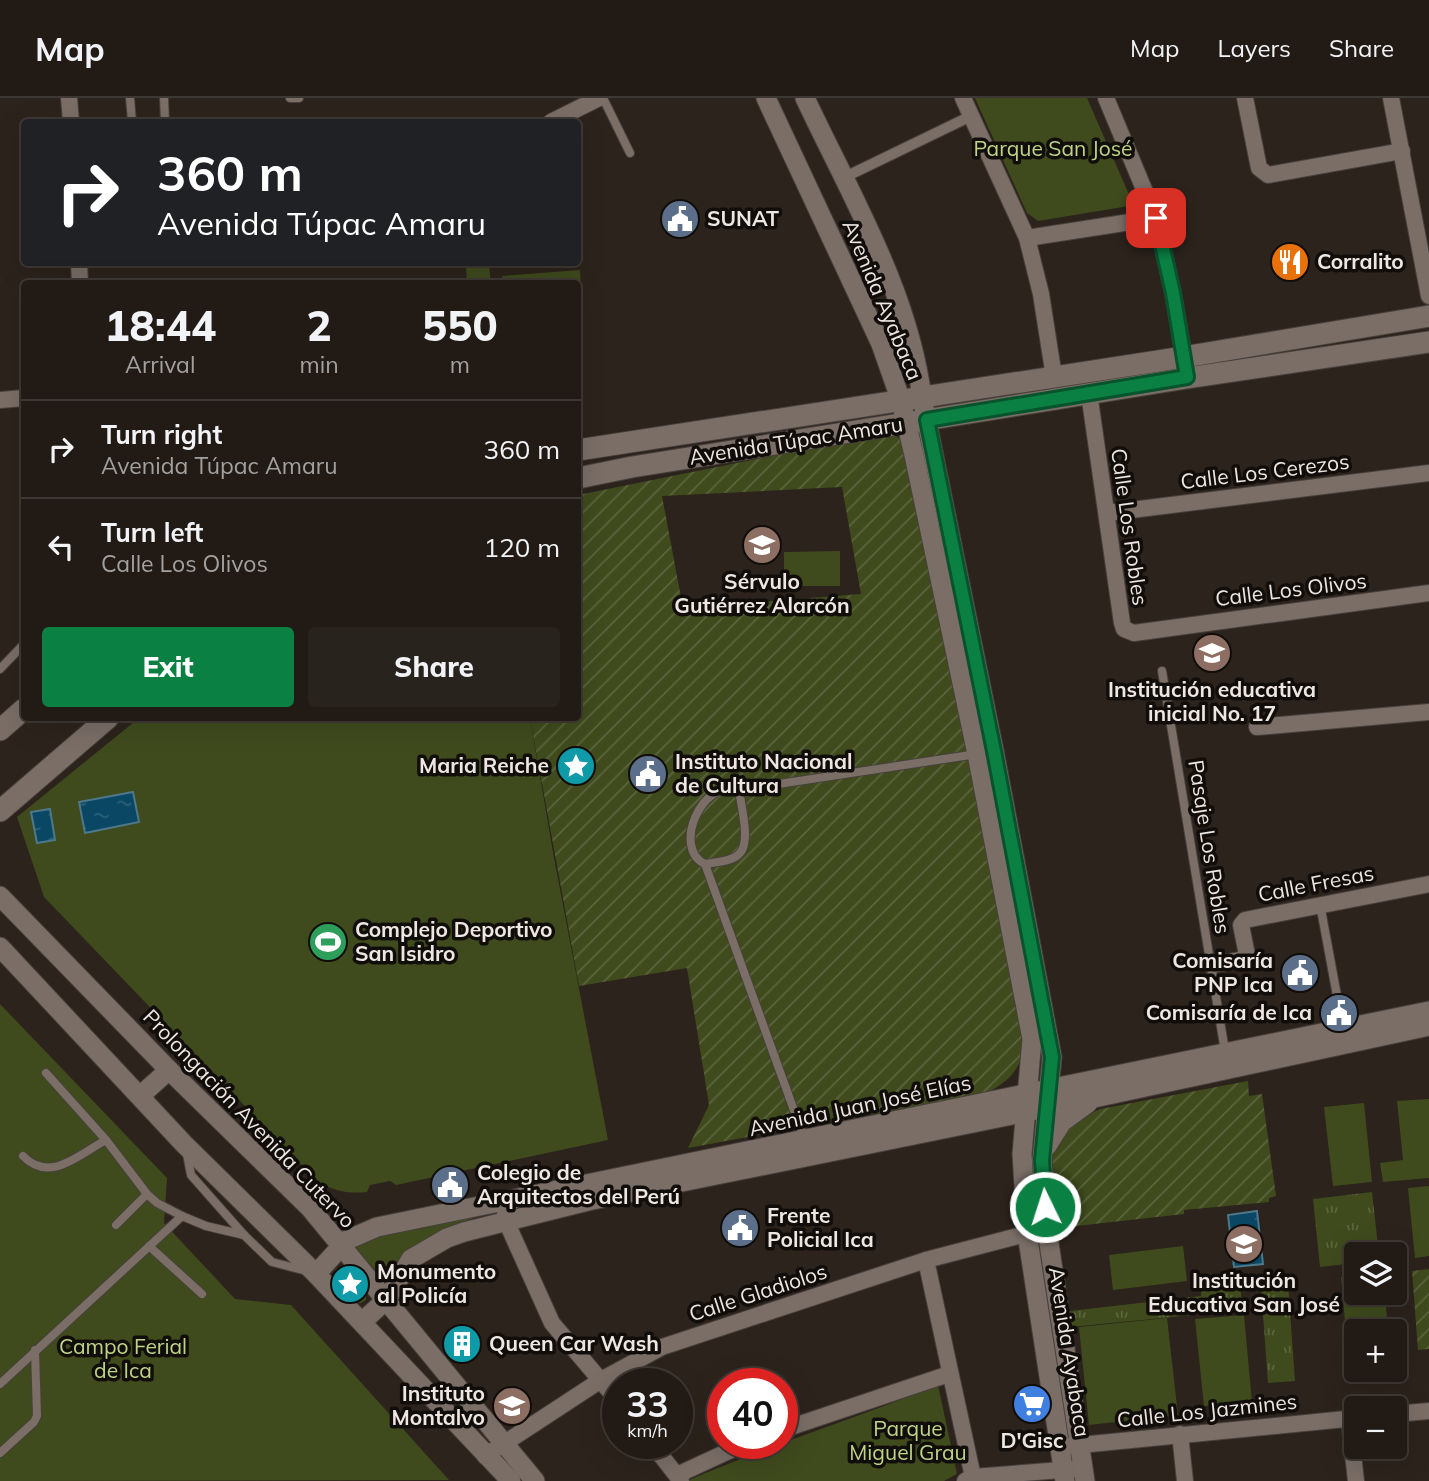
<!DOCTYPE html>
<html lang="en">
<head>
<meta charset="utf-8">
<style>
	:root { --surface:#211a15; --page:#29231e; --text:#f1f3f6; --muted:#a2a1a0; --line:#3e3834; --accent:#0b8043 }
	body { margin:0; font-family:Mulish,sans-serif; background:var(--page); color:var(--text); height:100vh; display:flex; flex-direction:column; font-size:26px; white-space:nowrap }
	* { box-sizing:border-box; margin:0 }
	p { font-size:23px; color:var(--muted) }
	.icon { flex:none; width:38px; height:38px; fill:none; stroke:currentColor; stroke-width:2; stroke-linecap:round; stroke-linejoin:round }
	.map { position:relative; flex:1; overflow:hidden }
	.side { position:absolute; left:21px; top:182px; width:560px; height:441px; display:flex; flex-direction:column; background:var(--surface); border-radius:7px; box-shadow:0 7px 28px #0002,0 0 0 2px var(--line) }
	.side>* { flex:none }
	.guide { position:absolute; left:21px; top:21px; width:560px; height:147px; border-radius:7px; box-shadow:0 7px 28px #0002,0 0 0 2px var(--line); background:#202124; color:#fff; overflow:hidden }
	.fabs { position:absolute; left:1344px; top:1144px; display:grid; gap:14px }
	.fabs a { display:grid; place-items:center; width:63px; height:63px; border-radius:7px; background:var(--surface); box-shadow:0 7px 28px #0002,0 0 0 2px var(--line); font-size:35px }
	.speed { position:absolute; left:602px; top:1270px; display:flex; gap:14px; font-size:35px; font-weight:700; text-align:center }
	.speed>* { display:grid; place-content:center; width:91px; height:91px; border-radius:50%; background:var(--surface); box-shadow:0 7px 28px #0002,0 0 0 2px var(--line); line-height:1 }
	.speed small { font-size:18px; font-weight:400 }
	.speed .limit { border:10px solid #d22; background:#fff; color:#111 }
	.pin { position:absolute; display:grid; place-items:center; width:60px; height:60px; color:#fff; margin:-30px; border-radius:14px; box-shadow:0 4px 10px #0006 }
	.me { position:absolute; width:77px; margin:-38px; rotate:356deg; stroke-linejoin:round; filter:drop-shadow(0 0 5px #0008) }
	.turn { display:flex; align-items:center; gap:24px; height:147px; padding:0 21px; font-size:32px }
	.turn .icon { width:91px; height:91px; stroke-width:2.5 }
	.turn b { display:block; font-size:49px; line-height:60px }
	.eta { display:flex; justify-content:space-evenly; align-items:center; height:119px; text-align:center }
	.eta b { font-size:42px; font-weight:800; line-height:49px }
	.primary-button { display:flex; gap:14px; margin-top:auto; padding:14px 21px }
	.primary-button a { flex:1; height:80px; border-radius:7px; background:var(--accent); color:#fff; font-size:28px; font-weight:800; line-height:80px; text-align:center }
	.primary-button a+a { background:var(--page); color:var(--text) }
	ul { padding:0; list-style:none }
	li { display:flex; align-items:center; gap:21px; height:98px; padding:0 21px; border-top:2px solid var(--line) }
	li div { flex:1 }
	li b { display:block; font-size:26px }
	li em { font-style:normal }
	header { display:flex; align-items:center; gap:42px; box-sizing:border-box; height:98px; padding:0 35px; background:var(--surface); border-bottom:2px solid var(--line) }
	header strong { font-size:33px }
	nav { display:flex; gap:38px; margin-inline-start:auto; font-size:24px }
	.map>svg:first-child { display:block }
</style>
</head>
<body>
<header>
<strong>Map</strong>
<nav><a>Map</a><a>Layers</a><a>Share</a></nav>
</header>
<div class="map">
<svg width="1429" height="1383" viewBox="0 0 1429 1383">
	<defs>
		<pattern id="grass-tufts" width="24" height="20" patternUnits="userSpaceOnUse" patternTransform="scale(1.75)"><rect width="24" height="20" fill="#3f4b1d"/><path d="M3 7l-1-3M5 7V3M7 7l1-3M15 17l-1-3M17 17v-4M19 17l1-3" fill="none" stroke="#5b653e"/></pattern>
		<pattern id="garden-furrows" width="10" height="10" patternUnits="userSpaceOnUse" patternTransform="scale(1.75)"><rect width="10" height="10" fill="#3f4b1d"/><path d="M-1 1l2-2M0 10L10 0M9 11l2-2" fill="none" stroke="#5b653e"/></pattern>
		<pattern id="water-ripples" width="26" height="14" patternUnits="userSpaceOnUse" patternTransform="scale(1.75)"><rect width="26" height="14" fill="#0a4764"/><path d="M2 4q2-2 4 0t4 0M15 11q2-2 4 0t4 0" fill="none" stroke="#2e627a"/></pattern>
	</defs>
	<rect width="100%" height="100%" fill="#2c231c"/>
	<g fill="url(#grass-tufts)">
		<polygon points="1372,1094 1379,1157 1356,1157 1356,1165 1320,1169 1313,1101"/>
		<polygon points="1288,1186 1295,1283 1268,1285 1261,1189"/>
		<polygon points="1240,1187 1243,1212 1071,1229 1070,1213 1201,1198 1201,1191"/>
	</g>
	<g fill="#3f4b1d">
		<polygon points="975,0 1087,0 1131,101 1129,108 1038,123 1027,115"/>
		<polygon points="489,167 491,185 467,185 466,169"/>
		<polygon points="580,172 582,212 578,212 578,186 503,185 502,178"/>
		<polygon points="840,453 840,488 784,488 784,454"/>
		<path d="M139 620H530L554 760 608 1042 396 1087 390 1083 370 1087 367 1094C347 1096 334 1093 317 1083L44 799 17 719Z"/>
		<polygon points="0,906 167,1080 164,1125 235,1201 291,1207 449,1382 0,1383"/>
		<polygon points="1429,1001 1429,1080 1383,1084 1380,1065 1403,1062 1397,1003"/>
		<polygon points="1364,1005 1372,1084 1333,1088 1324,1009"/>
		<polygon points="1429,1088 1429,1158 1415,1160 1408,1090"/>
		<path d="M497 1111C450 1129 416 1142 384 1182L353 1148 378 1136Z"/>
		<polygon points="1183,1148 1187,1183 1113,1192 1109,1157"/>
		<polygon points="344,1168 366,1192 366,1202 361,1205 354,1205 333,1180 335,1171"/>
		<polygon points="1356,1178 1356,1195 1385,1195 1388,1234 1356,1234 1356,1267 1349,1268 1341,1179"/>
		<polygon points="1244,1217 1252,1304 1204,1308 1195,1221"/>
		<polygon points="1167,1220 1178,1317 1089,1327 1079,1229"/>
		<path d="M938 1287 957 1376 944 1383H687C770 1347 854 1321 938 1287Z"/>
	</g>
	<g fill="url(#garden-furrows)" fill-rule="evenodd">
		<path d="M886 335 895 337 905 345 1026 945C1019 972 1012 981 987 995L688 1050 709 1007 687 870 579 888 530 620H578V397ZM842 389 861 496 683 510 662 398Z"/>
		<path d="M1248 983 1249 998 1262 996 1276 1098 1269 1100V1104L1184 1112V1116L1058 1130 1052 1058C1059 1032 1078 1021 1100 1011Z"/>
		<polygon points="1429,1171 1429,1251 1418,1252 1412,1173"/>
	</g>
	<g fill="url(#water-ripples)" stroke="#4e778a" stroke-width="2">
		<polygon points="133,694 139,724 85,735 79,704"/>
		<polygon points="50,711 55,742 37,745 31,714"/>
		<polygon points="1257,1113 1263,1166 1234,1169 1228,1117"/>
	</g>
	<g fill="none" stroke-linecap="round" stroke-linejoin="round">
		<defs>
			<g id="service">
				<polyline points="130,0 132,24"/>
				<polyline points="164,0 165,24"/>
				<polyline points="290,0 299,0"/>
				<polyline points="603,0 630,55"/>
				<polyline points="0,571 24,546"/>
				<polyline points="1162,573 1225,953"/>
				<path d="M739 692C701 680 672 751 705 766L804 1040"/>
				<path d="M705 766C715 764 730 764 738 757 752 747 741 708 739 692L977 656"/>
				<polyline points="1320,806 1343,930"/>
				<polyline points="46,975 106,1042"/>
				<polyline points="187,1056 191,1077 244,1137 272,1164 307,1173"/>
				<path d="M23 1058C50 1086 79 1056 106 1042L147 1096 157 1105 182 1118"/>
				<polyline points="116,1127 147,1096"/>
				<polyline points="149,1148 202,1196"/>
				<polyline points="0,1286 182,1118 206,1128 244,1137"/>
				<polyline points="0,1355 34,1324 37,1318 35,1252"/>
			</g>
			<polyline id="pedestrian" points="843,80 971,18"/>
			<g id="minor">
				<polyline points="69,0 71,24"/>
				<polyline points="963,0 1027,140 1041,196 1054,279"/>
				<polyline points="1106,0 1156,120 1173,195 1186,270"/>
				<polyline points="1245,0 1259,70 1268,77 1402,53"/>
				<polyline points="1391,0 1429,198"/>
				<polyline points="551,24 599,0"/>
				<polyline points="1027,140 1156,120"/>
				<polyline points="79,164 80,186"/>
				<polyline points="1089,295 1122,525 1124,531 1134,535 1429,495"/>
				<polyline points="0,302 24,300"/>
				<polyline points="1107,415 1429,375"/>
				<polyline points="1257,629 1429,614"/>
				<polyline points="1211,867 1240,862 1247,857 1241,827 1245,822 1429,786"/>
				<polyline points="504,1104 506,1123 552,1225 618,1303"/>
				<polyline points="926,1162 973,1379"/>
				<polyline points="1395,1316 1429,1313"/>
				<polyline points="1349,1320 1356,1383"/>
				<polyline points="782,1332 949,1276"/>
				<polyline points="1180,1336 1185,1383"/>
				<polyline points="652,1346 681,1383"/>
				<polyline points="1070,1348 1356,1320"/>
				<polyline points="485,1358 601,1282 662,1249 926,1162 1037,1133"/>
				<polyline points="677,1377 744,1346"/>
				<polyline points="965,1383 973,1379 1074,1371"/>
			</g>
			<g id="tertiary">
				<polyline points="766,0 881,246 901,303 914,357 977,656 1032,941 1022,1056 1027,1135 1065,1383"/>
				<path d="M805 0C850 96 909 194 922 300L994 653 1052 959 1042 1062 1047 1132 1085 1383"/>
				<polyline points="0,798 169,972 310,1110 535,1383"/>
				<polyline points="0,849 184,1046 316,1176 511,1383"/>
				<polyline points="140,998 169,972"/>
				<polyline points="1047,1048 1062,1024 1088,1005"/>
				<polyline points="316,1176 347,1142 377,1129 1429,913"/>
				<polyline points="362,1224 387,1201 411,1161 447,1140 464,1134 588,1103 1071,1005 1429,928"/>
			</g>
			<g id="secondary">
				<polyline points="578,352 1184,259 1429,218"/>
				<polyline points="578,380 632,369 1187,280 1429,244"/>
				<polyline points="0,632 24,611"/>
				<polyline points="0,713 108,620"/>
			</g>
		</defs>
		<use href="#service" stroke="#48403c" stroke-width="10"/>
		<use href="#pedestrian" stroke="#48403c" stroke-width="12"/>
		<use href="#minor" stroke="#48403c" stroke-width="18"/>
		<use href="#tertiary" stroke="#48403c" stroke-width="21"/>
		<use href="#secondary" stroke="#48403c" stroke-width="23"/>
		<use href="#service" stroke="#7a6e67" stroke-width="8"/>
		<use href="#pedestrian" stroke="#7a6e67" stroke-width="10"/>
		<use href="#minor" stroke="#7a6e67" stroke-width="16"/>
		<use href="#tertiary" stroke="#7a6e67" stroke-width="19"/>
		<use href="#secondary" stroke="#7a6e67" stroke-width="21"/>
	</g>
	<g fill="none" stroke-linecap="round" stroke-linejoin="round">
		<defs>
			<polyline id="route" points="1045,1109 1042,1062 1052,959 994,653 927,322 1187,279 1173,195 1156,120"/>
		</defs>
		<use href="#route" stroke="#07532c" stroke-width="18"/>
		<use href="#route" stroke="#0b8043" stroke-width="12"/>
	</g>
	<defs>
		<symbol id="civic-disc" viewBox="-11 -11 22 22"><circle r="9.5" fill="#5c6f8a" stroke="#110d0a"/><path d="M-.6-6.5H3V-4.5H.6V-3L4-1V1h2V6H-6V1h2V-1L-.6-3ZM-1.2 2.5V6h2.4V2.5Z" fill="#fff"/></symbol>
		<symbol id="restaurant-disc" viewBox="-11 -11 22 22"><circle r="9.5" fill="#e8710a" stroke="#110d0a"/><path d="M-5-6h1v4h1v-4h1v4h1v-4h1v5L-1.5 .5V6h-2V.5L-5-1ZM5-6V6H3V1.5H1.5Q1.5-4 5-6Z" fill="#fff"/></symbol>
		<symbol id="university-disc" viewBox="-11 -11 22 22"><circle r="9.5" fill="#8d6e63" stroke="#110d0a"/><path d="M0-5L7-2L0 1L-7-2ZM-4 1L0 2.5L4 1V4Q0 6-4 4Z" fill="#fff"/></symbol>
		<symbol id="school-disc" viewBox="-11 -11 22 22"><circle r="9.5" fill="#8d6e63" stroke="#110d0a"/><path d="M0-5L7-2L0 1L-7-2ZM-4 1L0 2.5L4 1V4Q0 6-4 4Z" fill="#fff"/></symbol>
		<symbol id="sight-disc" viewBox="-11 -11 22 22"><circle r="9.5" fill="#0f9aa8" stroke="#110d0a"/><path d="M0-6L1.8-2.2L6-1.7L2.9 1.2L3.7 5.4L0 3.3L-3.7 5.4L-2.9 1.2L-6-1.7L-1.8-2.2Z" fill="#fff"/></symbol>
		<symbol id="stadium-disc" viewBox="-11 -11 22 22"><circle r="9.5" fill="#2e9e5b" stroke="#110d0a"/><path d="M0-5a6.5 5 0 1 0 0 10a6.5 5 0 1 0 0-10ZM-3.5-1.8h7v3.6h-7Z" fill="#fff"/></symbol>
		<symbol id="building-disc" viewBox="-11 -11 22 22"><circle r="9.5" fill="#0f9aa8" stroke="#110d0a"/><path d="M-4-6H4V6H1V3H-1V6H-4ZM-2.5-4.3h1.7v1.8h-1.7ZM.8-4.3h1.7v1.8H.8ZM-2.5-1h1.7V.8h-1.7ZM.8-1h1.7V.8H.8Z" fill="#fff"/></symbol>
		<symbol id="supermarket-disc" viewBox="-11 -11 22 22"><circle r="9.5" fill="#3f7fe0" stroke="#110d0a"/><path d="M-6-5.5h2.5l.6 2H6L4.5 2H-2.5L-4.4-4H-6ZM-1.5 3.2a1.3 1.3 0 1 0 .1 0ZM3 3.2a1.3 1.3 0 1 0 .1 0Z" fill="#fff"/></symbol>
	</defs>
	<g fill-rule="evenodd">
		<use href="#civic-disc" x="658" y="99" width="44" height="44"/>
		<use href="#restaurant-disc" x="1268" y="142" width="44" height="44"/>
		<use href="#university-disc" x="740" y="425" width="44" height="44"/>
		<use href="#school-disc" x="1190" y="533" width="44" height="44"/>
		<use href="#sight-disc" x="554" y="646" width="44" height="44"/>
		<use href="#civic-disc" x="626" y="654" width="44" height="44"/>
		<use href="#stadium-disc" x="306" y="822" width="44" height="44"/>
		<use href="#civic-disc" x="1278" y="853" width="44" height="44"/>
		<use href="#civic-disc" x="1317" y="893" width="44" height="44"/>
		<use href="#civic-disc" x="428" y="1065" width="44" height="44"/>
		<use href="#civic-disc" x="718" y="1108" width="44" height="44"/>
		<use href="#school-disc" x="1222" y="1124" width="44" height="44"/>
		<use href="#sight-disc" x="328" y="1164" width="44" height="44"/>
		<use href="#building-disc" x="440" y="1224" width="44" height="44"/>
		<use href="#supermarket-disc" x="1010" y="1284" width="44" height="44"/>
		<use href="#university-disc" x="490" y="1286" width="44" height="44"/>
	</g>
	<g text-anchor="middle" stroke-width="7" stroke-linejoin="round" paint-order="stroke">
		<g font-size="21" fill="#bed485" stroke="#110d0a">
			<text x="1053" y="58">Parque San José</text>
			<text x="123" y="1256">Campo Ferial<tspan x="123" dy="24">de Ica</tspan></text>
			<text x="908" y="1338">Parque<tspan x="908" dy="24">Miguel Grau</tspan></text>
		</g>
		<g font-size="21" font-weight="bold" fill="#ede6e2" stroke="#110d0a" text-anchor="start">
			<text x="707" y="128">SUNAT</text>
			<text x="1317" y="171">Corralito</text>
			<text x="762" y="491" text-anchor="middle">Sérvulo<tspan x="762" dy="24">Gutiérrez Alarcón</tspan></text>
			<text x="1212" y="599" text-anchor="middle">Institución educativa<tspan x="1212" dy="24">inicial No. 17</tspan></text>
			<text x="675" y="671">Instituto Nacional<tspan x="675" dy="24">de Cultura</tspan></text>
			<text x="549" y="675" text-anchor="end">Maria Reiche</text>
			<text x="355" y="839">Complejo Deportivo<tspan x="355" dy="24">San Isidro</tspan></text>
			<text x="1273" y="870" text-anchor="end">Comisaría<tspan x="1273" dy="24">PNP Ica</tspan></text>
			<text x="1312" y="922" text-anchor="end">Comisaría de Ica</text>
			<text x="477" y="1082">Colegio de<tspan x="477" dy="24">Arquitectos del Perú</tspan></text>
			<text x="767" y="1125">Frente<tspan x="767" dy="24">Policial Ica</tspan></text>
			<text x="377" y="1181">Monumento<tspan x="377" dy="24">al Policía</tspan></text>
			<text x="1244" y="1190" text-anchor="middle">Institución<tspan x="1244" dy="24">Educativa San José</tspan></text>
			<text x="489" y="1253">Queen Car Wash</text>
			<text x="485" y="1303" text-anchor="end">Instituto<tspan x="485" dy="24">Montalvo</tspan></text>
			<text x="1032" y="1350" text-anchor="middle">D'Gisc</text>
		</g>
		<g font-size="21" fill="#ede6e2" stroke="#110d0a">
			<text transform="translate(882 202) rotate(67)" y="7">Avenida Ayabaca</text>
			<text transform="translate(796 343) rotate(-9)" y="7">Avenida Túpac Amaru</text>
			<text transform="translate(1265 374) rotate(-7)" y="7">Calle Los Cerezos</text>
			<text transform="translate(1129 429) rotate(82)" y="7">Calle Los Robles</text>
			<text transform="translate(1291 492) rotate(-7)" y="7">Calle Los Olivos</text>
			<text transform="translate(1209 749) rotate(81)" y="7">Pasaje Los Robles</text>
			<text transform="translate(1316 786) rotate(-11)" y="7">Calle Fresas</text>
			<text transform="translate(860 1008) rotate(-12)" y="7">Avenida Juan José Elías</text>
			<text transform="translate(249 1021) rotate(46)" y="7">Prolongación Avenida Cutervo</text>
			<text transform="translate(758 1195) rotate(-18)" y="7">Calle Gladiolos</text>
			<text transform="translate(1069 1254) rotate(81)" y="7">Avenida Ayabaca</text>
			<text transform="translate(1207 1313) rotate(-6)" y="7">Calle Los Jazmines</text>
		</g>
	</g>
</svg>
<div class="fabs">
<a><svg class="icon" aria-label="layers" viewBox="0 0 24 24"><path d="M12 4l9 5-9 5-9-5zM3 14l9 5 9-5"/></svg></a>
<a>+</a>
<a>−</a>
</div>
<div class="speed"><div>33<small>km/h</small></div><div class="limit">40</div></div>
<div class="pin" style="left:1156px;top:120px;background:#d93025"><svg class="icon" aria-label="arrive" viewBox="0 0 24 24"><path d="M6 21V4h12l-3 4 3 4H6"/></svg></div>
<svg class="me" style="left:1045px;top:1109px" viewBox="-20 -20 40 40"><circle r="17" fill="#0b8043" stroke="#fff" stroke-width="3"/><path d="M0-11L8 9 0 5-8 9z" fill="#fff"/></svg>
<div class="guide">
<div class="turn"><svg class="icon" aria-label="right" viewBox="0 0 24 24"><path d="M7 20v-9h11M14 6l5 5-5 5"/></svg><div><b>360 m</b>Avenida Túpac Amaru</div></div>
</div>
<section class="side">
<div class="eta">
<div><b>18:44</b><p>Arrival</p></div>
<div><b>2</b><p>min</p></div>
<div><b>550</b><p>m</p></div>
</div>
<ul>
<li><svg class="icon" aria-label="right" viewBox="0 0 24 24"><path d="M7 20v-9h11M14 6l5 5-5 5"/></svg><div><b>Turn right</b><p>Avenida Túpac Amaru</p></div><em>360 m</em></li>
<li><svg class="icon" aria-label="left" viewBox="0 0 24 24"><path d="M17 20v-9H6M10 6l-5 5 5 5"/></svg><div><b>Turn left</b><p>Calle Los Olivos</p></div><em>120 m</em></li>
</ul>
<div class="primary-button"><a>Exit</a><a>Share</a></div>
</section>
</div>
</body>
</html>
